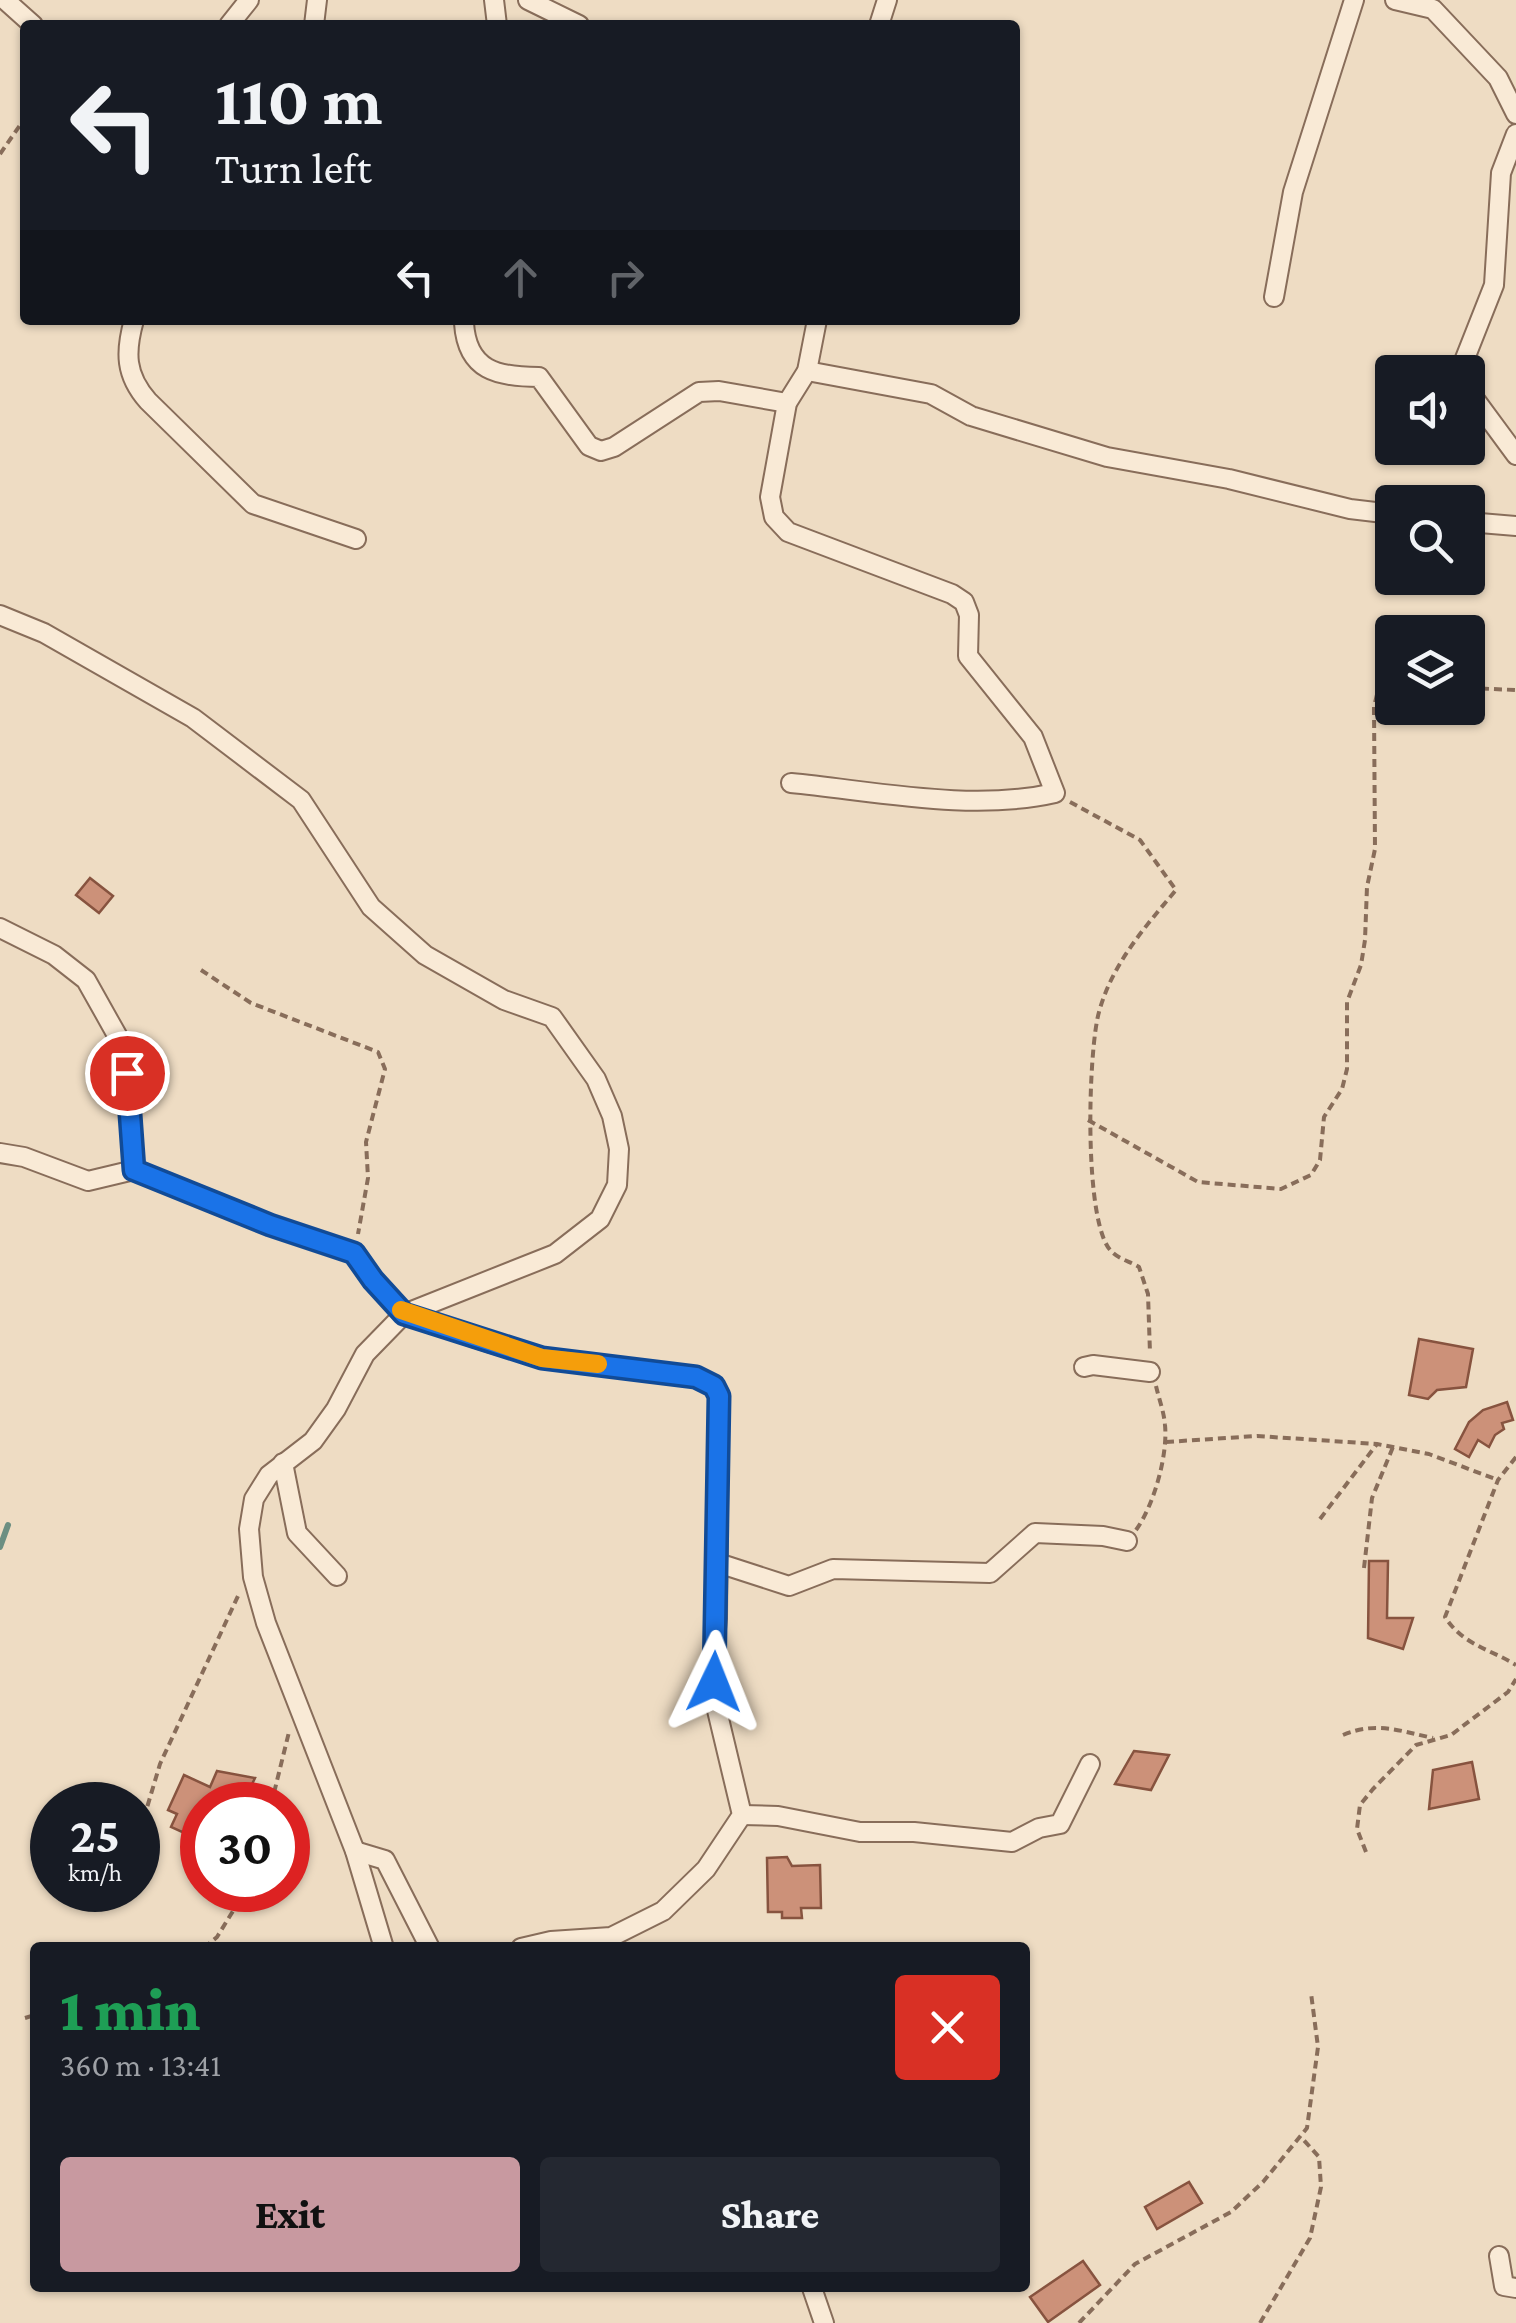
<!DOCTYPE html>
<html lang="en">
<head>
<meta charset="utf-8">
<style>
	:root { --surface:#171b24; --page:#242831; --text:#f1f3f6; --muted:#9ea1a6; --accent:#c899a0 }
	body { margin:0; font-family:"Crimson Pro",serif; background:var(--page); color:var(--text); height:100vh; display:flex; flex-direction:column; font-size:38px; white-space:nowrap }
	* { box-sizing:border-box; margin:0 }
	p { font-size:32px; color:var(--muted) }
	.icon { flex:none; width:55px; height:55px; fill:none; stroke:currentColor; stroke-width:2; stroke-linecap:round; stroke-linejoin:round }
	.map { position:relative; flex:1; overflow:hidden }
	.sheet { position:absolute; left:30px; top:1942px; width:1000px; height:350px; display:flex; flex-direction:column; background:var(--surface); border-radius:10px; box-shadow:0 2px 8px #0004 }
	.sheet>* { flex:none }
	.hud { position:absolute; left:20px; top:20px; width:1000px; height:305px; border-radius:10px; box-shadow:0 2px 8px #0004; background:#171b24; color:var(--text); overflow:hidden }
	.buttons { position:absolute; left:1375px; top:355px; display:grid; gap:20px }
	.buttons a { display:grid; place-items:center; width:110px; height:110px; border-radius:10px; background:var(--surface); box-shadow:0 2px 8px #0004; font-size:50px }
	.speed { position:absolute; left:30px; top:1782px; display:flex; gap:20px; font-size:50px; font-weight:700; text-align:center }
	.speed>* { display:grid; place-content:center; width:130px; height:130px; border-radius:50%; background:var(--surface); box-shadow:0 2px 8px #0004; line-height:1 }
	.speed small { font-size:25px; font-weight:400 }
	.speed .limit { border:15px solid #d22; background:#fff; color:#111 }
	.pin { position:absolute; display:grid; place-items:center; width:85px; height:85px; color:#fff; margin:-42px; border:5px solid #fff; border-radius:50%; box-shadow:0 2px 10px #0007 }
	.me { position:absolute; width:110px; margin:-55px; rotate:2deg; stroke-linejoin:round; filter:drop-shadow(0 0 8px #0008) }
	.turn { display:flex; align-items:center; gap:35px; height:210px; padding:0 30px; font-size:45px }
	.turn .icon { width:130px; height:130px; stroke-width:2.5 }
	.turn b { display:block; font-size:70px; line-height:85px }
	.lanes { display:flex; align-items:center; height:95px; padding:0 30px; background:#0003; justify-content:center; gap:50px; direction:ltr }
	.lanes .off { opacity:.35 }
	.round { display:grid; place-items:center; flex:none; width:105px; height:105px; border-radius:10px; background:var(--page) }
	.head { display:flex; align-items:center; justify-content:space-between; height:170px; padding:0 30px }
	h1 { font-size:60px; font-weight:800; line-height:75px; color:#1e9e55 }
	.action { display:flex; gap:20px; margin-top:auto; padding:20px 30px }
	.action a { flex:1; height:115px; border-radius:10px; background:var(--accent); color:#111; font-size:40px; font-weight:800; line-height:115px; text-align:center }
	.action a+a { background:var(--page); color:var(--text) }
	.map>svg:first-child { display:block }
</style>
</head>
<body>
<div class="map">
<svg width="1516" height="2323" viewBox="0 0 1516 2323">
	<rect width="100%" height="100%" fill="#eedcc3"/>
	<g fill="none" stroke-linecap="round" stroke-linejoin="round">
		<polyline stroke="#6c8f82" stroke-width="6" points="0,1547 8,1525"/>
	</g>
	<g fill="#cc9179" stroke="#87533f" stroke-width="2.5">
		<polygon points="90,878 113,896 99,913 76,895"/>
		<polygon points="1419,1339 1473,1349 1466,1387 1437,1390 1428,1399 1409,1395"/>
		<polygon points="1507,1402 1513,1420 1502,1423 1504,1429 1495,1435 1489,1447 1478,1440 1469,1457 1455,1449 1469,1422 1483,1410"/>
		<polygon points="1369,1561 1388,1561 1387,1618 1413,1618 1403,1649 1368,1638"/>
		<polygon points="1134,1751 1169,1755 1151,1790 1115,1784"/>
		<polygon points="1472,1762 1479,1799 1429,1809 1433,1770"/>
		<polygon points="217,1771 255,1778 242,1805 202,1805 202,1841 171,1827 177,1814 168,1810 184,1775 210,1787"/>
		<polygon points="787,1857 792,1866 820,1865 821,1908 801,1908 802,1918 782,1918 782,1912 768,1912 767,1858"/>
		<polygon points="1189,2182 1202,2203 1157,2229 1145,2207"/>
		<polygon points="1083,2261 1100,2285 1048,2322 1030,2297"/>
	</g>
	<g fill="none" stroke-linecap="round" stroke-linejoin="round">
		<defs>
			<g id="minor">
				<polyline points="5,0 33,25"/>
				<polyline points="494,0 497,25"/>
				<polyline points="528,0 579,25"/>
				<polyline points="1395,0 1433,9 1498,78 1516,114"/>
				<polyline points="229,25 249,0"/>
				<polyline points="314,25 317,0"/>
				<polyline points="879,25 887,0"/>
				<polyline points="1274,297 1293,192 1354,0"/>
				<path d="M134 320C125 352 125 375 148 401L253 504 356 539"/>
				<path d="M464 323C467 371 498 377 539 377L589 446 601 451 614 447 699 392 719 391 787 403"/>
				<polyline points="807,371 931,394 971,416 1107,457 1229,479 1350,509 1392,514"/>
				<polyline points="1464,372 1462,366 1494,285 1501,173 1516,134"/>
				<polyline points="1468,381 1474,398 1516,455"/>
				<polyline points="1468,522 1516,526"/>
				<polyline points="0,615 44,633 193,718 301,800 371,907 425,955 504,1000 552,1017 596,1079 612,1116 619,1149 617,1185 600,1219 555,1254 404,1314 365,1354 336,1409 313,1441 269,1475 254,1499 249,1529 253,1577 266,1623 355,1851 384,1948"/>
				<path d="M791 783C874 791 972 812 1055 793L1033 737 968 656 969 615 964 602 952 594 788 532 774 517 770 497 787 403 807 371 817 320"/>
				<polyline points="0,928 54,955 86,980 118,1037 127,1073 134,1170"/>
				<polyline points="0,1153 24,1157 88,1181 134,1170 270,1225 355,1253 373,1280 404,1314 491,1343 542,1358 696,1377 714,1386 719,1396 717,1618 713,1662 715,1702 742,1815 706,1869 663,1911 611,1937 551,1941 521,1948"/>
				<polyline points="1084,1367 1093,1365 1150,1372"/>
				<polyline points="283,1463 297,1533 337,1576"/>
				<polyline points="715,1562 789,1586 833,1569 990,1573 1035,1533 1103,1536 1127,1541"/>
				<polyline points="742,1815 778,1816 860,1832 914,1832 1012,1842 1039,1828 1060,1824 1090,1764"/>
				<polyline points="355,1851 385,1860 430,1948"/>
				<polyline points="1499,2256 1504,2286 1516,2288"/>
				<polyline points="812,2288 824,2323"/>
			</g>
		</defs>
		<use href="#minor" stroke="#886d5a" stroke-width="22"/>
		<g stroke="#886d5a" stroke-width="4" stroke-dasharray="8 5" stroke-linecap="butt">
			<polyline points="0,154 25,118"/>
			<polyline points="1468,688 1516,690"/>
			<path d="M1070 802 1140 840 1176 890C1145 927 1112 964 1099 1012 1088 1051 1083 1226 1112 1252 1119 1259 1131 1262 1139 1267L1148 1294 1150 1353"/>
			<polyline points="201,970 251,1003 378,1052 385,1069 366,1142 368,1178 358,1234"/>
			<polyline points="1088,1120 1198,1182 1281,1189 1311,1175 1320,1160 1324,1117 1342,1089 1347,1069 1347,1002 1361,965 1365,940 1367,887 1375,849 1374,707 1379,686 1392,683"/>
			<polyline points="1166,1442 1257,1436 1377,1444 1429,1454 1498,1480"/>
			<path d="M1516 1457 1498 1480 1445 1617C1463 1645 1490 1649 1516 1665"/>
			<polyline points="1320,1519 1377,1444"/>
			<path d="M1136 1530C1154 1505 1168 1455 1165 1425 1164 1412 1159 1399 1156 1386"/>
			<polyline points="1364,1568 1372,1498 1393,1447"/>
			<path d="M1343 1735C1376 1721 1400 1731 1433 1738"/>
			<polyline points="271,1805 289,1732"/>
			<polyline points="140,1831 160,1764 238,1596"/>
			<polyline points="1366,1852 1357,1829 1360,1805 1373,1789 1416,1745 1451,1735 1508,1692 1516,1679"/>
			<polyline points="204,1948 217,1937 246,1890"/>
			<polyline points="25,2018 35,2015"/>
			<polyline points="1079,2323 1135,2264 1231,2212 1263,2182 1307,2128 1318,2047 1311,1993"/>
			<polyline points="1260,2323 1310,2238 1321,2187 1319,2157 1301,2137"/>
		</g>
		<use href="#minor" stroke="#f9ead6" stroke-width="18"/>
	</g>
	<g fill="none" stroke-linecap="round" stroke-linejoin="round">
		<defs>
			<polyline id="route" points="127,1073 134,1170 270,1225 354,1253 373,1280 404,1314 542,1358 696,1377 714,1386 719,1396 714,1682"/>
		</defs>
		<use href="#route" stroke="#114b97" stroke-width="25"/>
		<use href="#route" stroke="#1a73e8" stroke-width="18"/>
		<polyline stroke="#f59e0b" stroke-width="18" points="401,1310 542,1358 598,1364"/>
	</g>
</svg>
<div class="buttons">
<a><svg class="icon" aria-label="sound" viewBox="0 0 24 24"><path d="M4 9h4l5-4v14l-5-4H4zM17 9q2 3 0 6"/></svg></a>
<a><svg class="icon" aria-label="search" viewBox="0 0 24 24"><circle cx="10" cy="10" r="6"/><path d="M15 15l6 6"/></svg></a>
<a><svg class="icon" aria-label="layers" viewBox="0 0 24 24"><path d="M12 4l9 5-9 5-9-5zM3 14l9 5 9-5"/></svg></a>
</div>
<div class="speed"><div>25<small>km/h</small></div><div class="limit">30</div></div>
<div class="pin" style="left:127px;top:1073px;background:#d93025"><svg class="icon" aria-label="arrive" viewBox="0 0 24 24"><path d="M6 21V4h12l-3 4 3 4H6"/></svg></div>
<svg class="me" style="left:714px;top:1682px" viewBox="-20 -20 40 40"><path d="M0-17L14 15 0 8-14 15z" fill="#1a73e8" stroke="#fff" stroke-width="4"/></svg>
<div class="hud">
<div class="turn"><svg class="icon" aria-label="left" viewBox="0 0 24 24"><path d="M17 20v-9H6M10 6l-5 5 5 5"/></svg><div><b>110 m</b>Turn left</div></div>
<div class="lanes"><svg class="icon" aria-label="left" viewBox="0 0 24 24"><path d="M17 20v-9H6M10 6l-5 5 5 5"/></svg><svg class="icon off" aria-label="ahead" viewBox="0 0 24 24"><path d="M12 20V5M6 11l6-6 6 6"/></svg><svg class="icon off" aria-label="right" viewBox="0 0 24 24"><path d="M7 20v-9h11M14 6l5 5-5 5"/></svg></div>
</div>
<section class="sheet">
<div class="head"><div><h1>1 min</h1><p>360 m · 13:41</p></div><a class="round" style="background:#d93025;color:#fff"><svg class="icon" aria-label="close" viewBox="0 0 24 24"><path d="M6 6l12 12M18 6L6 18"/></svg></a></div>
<div class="action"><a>Exit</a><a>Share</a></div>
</section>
</div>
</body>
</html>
